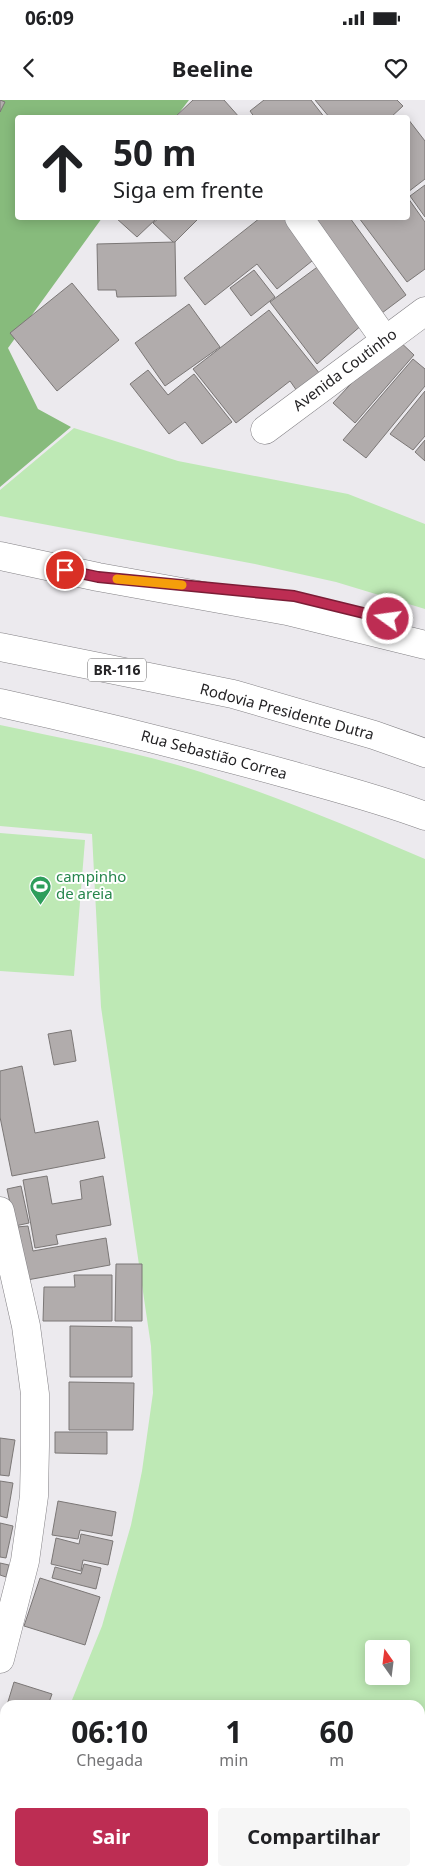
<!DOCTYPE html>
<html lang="pt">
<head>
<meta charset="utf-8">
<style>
	:root { --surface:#fff; --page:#f6f6f6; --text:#202124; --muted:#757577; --accent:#bd2d53 }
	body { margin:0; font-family:"Noto Sans",sans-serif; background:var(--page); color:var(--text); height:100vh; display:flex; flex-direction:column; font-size:19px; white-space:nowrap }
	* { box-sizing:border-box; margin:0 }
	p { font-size:16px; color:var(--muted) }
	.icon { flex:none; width:28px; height:28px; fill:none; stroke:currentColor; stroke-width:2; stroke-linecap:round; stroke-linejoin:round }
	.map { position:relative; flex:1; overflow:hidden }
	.details { position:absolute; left:0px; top:1600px; width:425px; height:176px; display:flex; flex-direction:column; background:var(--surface); border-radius:15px 15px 0 0; box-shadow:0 2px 12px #0003 }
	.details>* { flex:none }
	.banner { position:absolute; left:15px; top:15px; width:395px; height:105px; border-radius:5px; box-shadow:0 2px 12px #0003; background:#fff; color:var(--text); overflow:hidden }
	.needle { width:32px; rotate:346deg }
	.controls { position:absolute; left:365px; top:1540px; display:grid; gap:10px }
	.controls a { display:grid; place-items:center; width:45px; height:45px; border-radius:5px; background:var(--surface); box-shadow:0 2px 12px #0003; font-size:25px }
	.pin { position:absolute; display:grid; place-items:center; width:42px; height:42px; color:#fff; margin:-21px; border:2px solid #fff; border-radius:50%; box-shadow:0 1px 5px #0007 }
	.me { position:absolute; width:55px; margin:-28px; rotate:284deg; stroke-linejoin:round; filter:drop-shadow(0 0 4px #0008) }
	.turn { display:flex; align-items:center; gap:18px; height:105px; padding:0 15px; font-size:22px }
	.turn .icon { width:65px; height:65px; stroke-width:2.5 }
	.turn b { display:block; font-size:35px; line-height:42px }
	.eta { display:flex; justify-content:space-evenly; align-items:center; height:85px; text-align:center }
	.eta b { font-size:30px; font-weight:700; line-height:35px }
	.action { display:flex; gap:10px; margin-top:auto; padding:10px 15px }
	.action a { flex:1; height:58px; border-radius:5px; background:var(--accent); color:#fff; font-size:20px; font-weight:700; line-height:58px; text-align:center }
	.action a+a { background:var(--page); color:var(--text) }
	.status { display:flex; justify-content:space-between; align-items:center; height:35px; padding:0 25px; background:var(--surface); direction:ltr }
	.status svg { height:14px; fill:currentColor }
	header { display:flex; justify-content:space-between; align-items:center; height:65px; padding:0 15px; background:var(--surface); font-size:22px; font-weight:700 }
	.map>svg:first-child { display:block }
</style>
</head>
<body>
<div class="status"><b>06:09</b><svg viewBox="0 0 49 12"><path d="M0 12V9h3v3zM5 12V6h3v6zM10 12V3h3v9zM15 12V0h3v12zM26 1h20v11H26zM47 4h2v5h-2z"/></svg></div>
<header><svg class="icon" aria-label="back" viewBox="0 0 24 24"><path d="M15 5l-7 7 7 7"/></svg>Beeline<svg class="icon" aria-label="heart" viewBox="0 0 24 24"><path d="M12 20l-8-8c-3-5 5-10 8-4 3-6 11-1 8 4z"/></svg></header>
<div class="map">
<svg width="425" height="1776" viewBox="0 0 425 1776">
	<rect width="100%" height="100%" fill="#eceaee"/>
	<g fill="#bee9b5" fill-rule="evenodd">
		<polygon points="74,328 178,361 348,394 425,424 425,509 336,482 255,464 0,416 0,390"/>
		<path d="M0 625C60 638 122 649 181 666 265 691 345 725 425 759V1776H2L0 1773V1692L5 1686V1771H420V1605H70L102 1526 131 1425 142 1371 153 1293 151 1246 101 907 92 734 0 726ZM374 1549H401V1576H374Z"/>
		<polygon points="0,733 85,740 74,876 0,871"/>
	</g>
	<polygon fill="#87bb7c" points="0,0 189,0 176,17 18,18 18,118 102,118 8,248 38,309 71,327 0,387"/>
	<g fill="#b1acac" stroke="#7b7776">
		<polygon points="0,0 5,2 0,12"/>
		<polygon points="193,0 224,0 240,18 174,18"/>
		<polygon points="264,0 311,0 325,18 255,18 250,11"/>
		<polygon points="315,0 397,0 403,6 390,18 330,18"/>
		<polygon points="408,19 425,41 425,79 408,92"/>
		<polygon points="425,85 425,117 410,96"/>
		<polygon points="408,98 425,122 425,169 407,182 359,118 408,118"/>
		<polygon points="116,118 157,118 137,137"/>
		<polygon points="159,118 199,118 174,143 153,123"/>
		<polygon points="260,118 285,118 317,157 277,189 257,164 205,205 184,178"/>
		<polygon points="314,118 350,118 406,195 382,213"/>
		<polygon points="175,142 176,196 117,197 116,190 98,190 97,144"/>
		<polygon points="320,165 363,224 317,264 270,202"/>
		<polygon points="254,170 275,197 251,216 230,188"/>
		<polygon points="72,183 119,240 57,291 10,233"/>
		<polygon points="189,204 220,247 165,286 135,243"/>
		<polygon points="269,210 320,274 297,291 290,281 236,323 193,269"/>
		<polygon points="395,237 414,255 355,323 333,303"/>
		<polygon points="413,259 425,269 425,286 366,358 343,340"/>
		<polygon points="148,270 168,295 194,274 232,322 202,344 185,322 169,334 130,284"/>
		<polygon points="425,291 425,336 413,350 390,334"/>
		<polygon points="425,340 425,361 415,352"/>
		<polygon points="71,930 76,961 54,965 48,934"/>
		<polygon points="22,966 35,1033 98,1021 105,1058 12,1076 0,1017 0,971"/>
		<polygon points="47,1076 52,1104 82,1099 80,1081 103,1076 111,1125 56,1135 58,1144 35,1148 23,1080"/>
		<polygon points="21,1086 29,1123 15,1126 7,1089"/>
		<polygon points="28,1126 33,1151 106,1138 110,1165 27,1180 17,1127"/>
		<polygon points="116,1164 142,1164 142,1221 115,1221"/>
		<polygon points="74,1175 112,1175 112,1221 43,1221 44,1187 75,1187"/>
		<polygon points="70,1226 132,1227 132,1277 70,1277"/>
		<polygon points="69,1282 134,1283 133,1330 69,1330"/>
		<polygon points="55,1332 107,1332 107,1354 55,1353"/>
		<polygon points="0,1338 15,1340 9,1376 0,1375"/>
		<polygon points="0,1381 13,1383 7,1418 0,1416"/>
		<polygon points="58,1401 116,1412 112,1436 80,1430 78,1439 52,1435"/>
		<polygon points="0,1423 13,1426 6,1458 0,1457"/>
		<polygon points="81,1434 113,1441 108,1465 83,1460 81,1471 51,1464 56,1438 79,1444"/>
		<polygon points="0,1463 9,1465 6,1477 0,1475"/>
		<polygon points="84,1464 101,1468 96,1489 52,1478 55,1467 81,1474"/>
		<polygon points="40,1478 100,1497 85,1545 24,1526"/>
		<polygon points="14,1582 52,1594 48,1605 7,1605"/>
		<polygon points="5,1611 5,1698 0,1697 0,1627"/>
	</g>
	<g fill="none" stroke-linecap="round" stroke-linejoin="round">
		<defs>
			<g id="minor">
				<polyline points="299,118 385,240"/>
				<polyline points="265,330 425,211"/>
				<polyline points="0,1111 26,1226 35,1294 35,1346 34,1396 25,1461 0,1559"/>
			</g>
			<path id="primary" d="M0 603C96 624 192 648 287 674 333 687 380 699 425 716"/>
			<g id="motorway">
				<polyline points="0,456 98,477 287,511 425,545"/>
				<polyline points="0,547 233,594 374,635 425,653"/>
			</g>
		</defs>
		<use href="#minor" stroke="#838185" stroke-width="29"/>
		<use href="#primary" stroke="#838185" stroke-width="29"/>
		<use href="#motorway" stroke="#838185" stroke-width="29"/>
		<use href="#minor" stroke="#fff" stroke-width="28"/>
		<use href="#primary" stroke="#fff" stroke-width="28"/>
		<use href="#motorway" stroke="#fff" stroke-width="28"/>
	</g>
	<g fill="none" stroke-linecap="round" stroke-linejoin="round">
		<defs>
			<polyline id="route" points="65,470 98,477 294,496 388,519"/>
		</defs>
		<use href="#route" stroke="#7b1d36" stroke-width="12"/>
		<use href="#route" stroke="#bd2d53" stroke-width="9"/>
		<polyline stroke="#f59e0b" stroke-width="9" points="117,479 182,485"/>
	</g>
	<defs>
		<symbol id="stadium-pin" viewBox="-11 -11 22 30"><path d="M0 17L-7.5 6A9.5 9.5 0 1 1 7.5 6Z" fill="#2e9e5b" stroke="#fff"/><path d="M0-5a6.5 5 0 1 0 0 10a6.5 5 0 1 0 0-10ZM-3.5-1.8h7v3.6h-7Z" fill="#fff"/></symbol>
	</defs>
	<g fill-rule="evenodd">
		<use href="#stadium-pin" x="28" y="774" width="25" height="34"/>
	</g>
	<g text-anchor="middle" stroke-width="4" stroke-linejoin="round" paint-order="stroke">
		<rect fill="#fff" stroke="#666566" stroke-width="1" x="88" y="558.5" width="58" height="23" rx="4"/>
		<g font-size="14" font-weight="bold" fill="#242325">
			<text x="117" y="575">BR-116</text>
		</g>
		<g font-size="15" fill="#242325" stroke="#fff">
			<text transform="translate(345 270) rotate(-37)" y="5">Avenida Coutinho</text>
			<text transform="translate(287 612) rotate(15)" y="5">Rodovia Presidente Dutra</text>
			<text transform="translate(214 655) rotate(15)" y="5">Rua Sebastião Correa</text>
		</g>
		<g font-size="15" fill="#27864d" stroke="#fff" text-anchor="start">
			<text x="56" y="782">campinho<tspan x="56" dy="17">de areia</tspan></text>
		</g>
	</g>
</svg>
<div class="controls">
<a><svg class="needle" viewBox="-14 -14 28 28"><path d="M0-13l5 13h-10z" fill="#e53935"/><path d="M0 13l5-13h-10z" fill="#757577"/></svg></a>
</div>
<div class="pin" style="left:65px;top:470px;background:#d93025"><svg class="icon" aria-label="arrive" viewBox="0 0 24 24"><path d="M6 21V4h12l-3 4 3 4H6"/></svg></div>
<svg class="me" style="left:388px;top:519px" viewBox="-20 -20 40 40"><circle r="17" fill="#bd2d53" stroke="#fff" stroke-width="3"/><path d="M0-11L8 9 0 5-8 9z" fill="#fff"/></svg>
<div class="banner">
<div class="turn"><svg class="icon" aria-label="ahead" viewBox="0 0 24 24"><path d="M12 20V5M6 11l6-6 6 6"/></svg><div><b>50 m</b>Siga em frente</div></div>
</div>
<section class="details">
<div class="eta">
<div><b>06:10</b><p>Chegada</p></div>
<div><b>1</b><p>min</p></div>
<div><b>60</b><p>m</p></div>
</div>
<div class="action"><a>Sair</a><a>Compartilhar</a></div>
</section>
</div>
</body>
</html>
